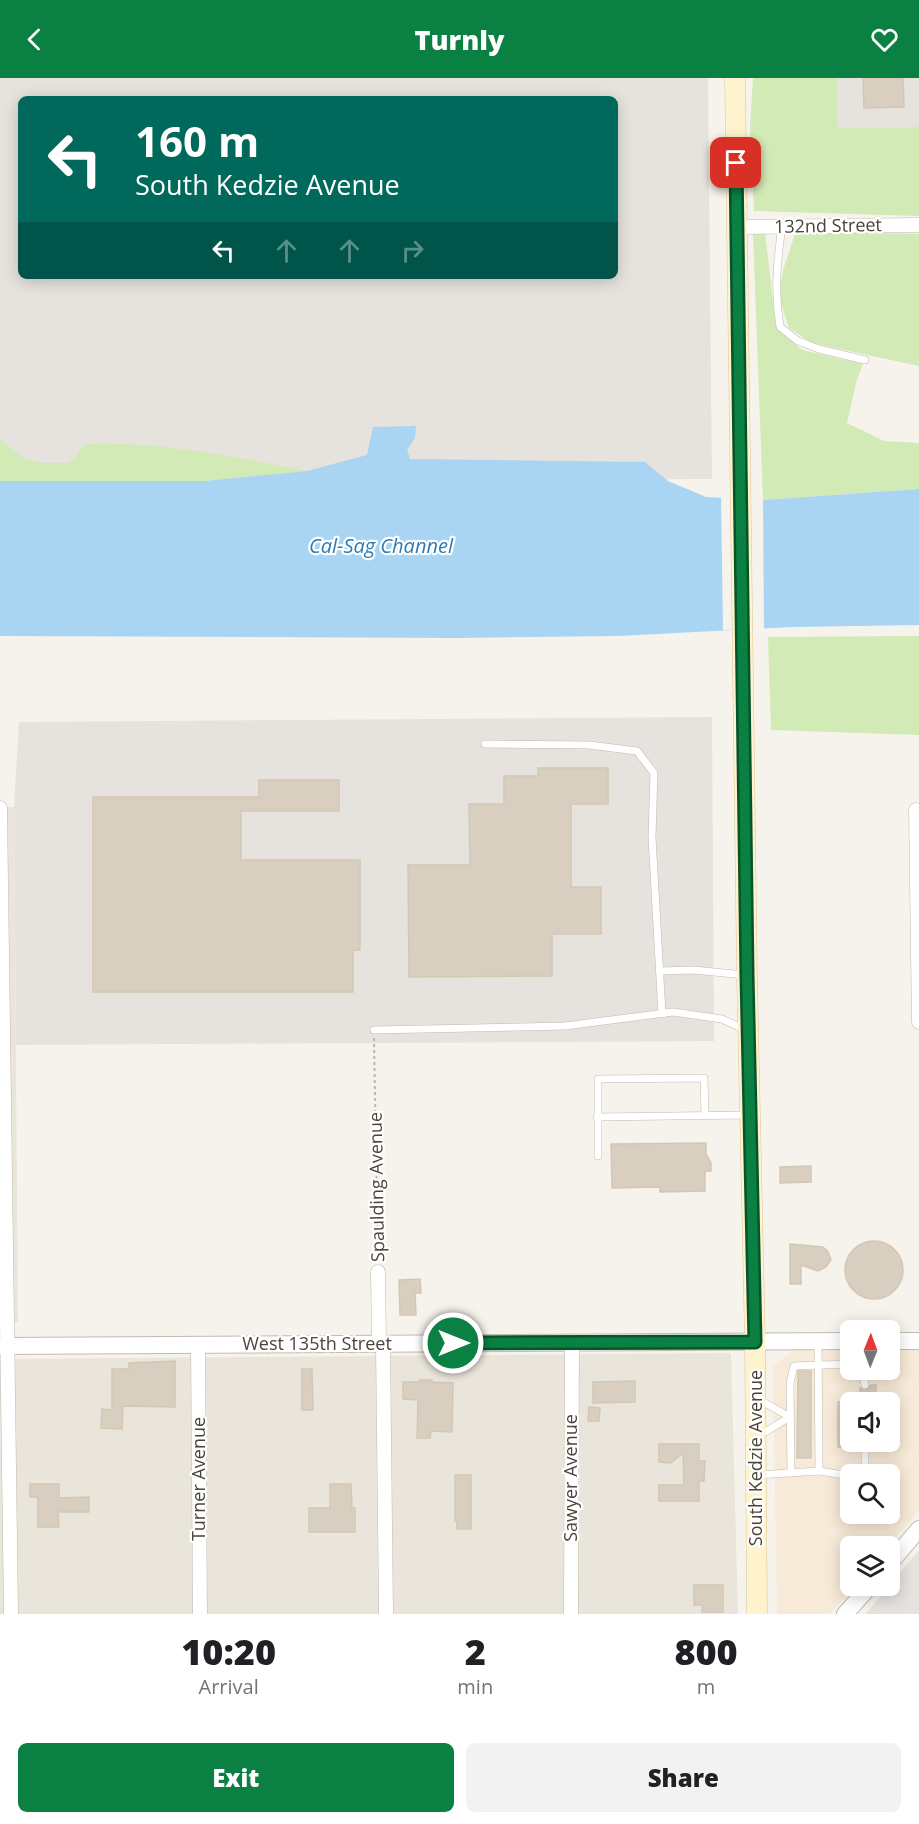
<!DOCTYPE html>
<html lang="en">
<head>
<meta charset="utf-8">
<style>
	:root { --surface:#fff; --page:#f2f2f2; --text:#202124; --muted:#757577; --accent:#0b8043 }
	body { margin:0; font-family:"Open Sans",sans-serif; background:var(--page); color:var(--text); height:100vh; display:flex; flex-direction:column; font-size:22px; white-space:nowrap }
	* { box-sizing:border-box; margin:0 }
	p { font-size:20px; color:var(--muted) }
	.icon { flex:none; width:33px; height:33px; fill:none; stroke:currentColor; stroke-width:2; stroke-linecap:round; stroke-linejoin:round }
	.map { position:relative; height:1536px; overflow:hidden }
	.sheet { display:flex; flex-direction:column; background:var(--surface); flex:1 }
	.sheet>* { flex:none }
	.hud { position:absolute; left:18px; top:18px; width:600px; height:183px; border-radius:9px; box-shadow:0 3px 15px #0003; background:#00695c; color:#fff; overflow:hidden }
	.needle { width:39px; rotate:1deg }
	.tools { position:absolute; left:840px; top:1242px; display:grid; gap:12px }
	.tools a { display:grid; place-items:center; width:60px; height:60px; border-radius:9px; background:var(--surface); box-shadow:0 3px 15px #0003; font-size:30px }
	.pin { position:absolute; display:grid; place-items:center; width:51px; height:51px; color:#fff; margin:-26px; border-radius:12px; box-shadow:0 3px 9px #0006 }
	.me { position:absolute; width:66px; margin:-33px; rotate:90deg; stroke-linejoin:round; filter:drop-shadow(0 0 4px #0008) }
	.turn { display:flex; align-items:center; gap:21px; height:126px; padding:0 18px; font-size:27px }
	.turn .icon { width:78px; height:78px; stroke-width:2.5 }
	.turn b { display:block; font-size:42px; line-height:51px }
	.lanes { display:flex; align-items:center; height:57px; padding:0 18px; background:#0003; justify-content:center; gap:30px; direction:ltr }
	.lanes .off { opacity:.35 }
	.eta { display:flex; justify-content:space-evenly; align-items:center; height:102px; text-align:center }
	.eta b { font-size:36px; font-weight:800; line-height:42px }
	.button { display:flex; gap:12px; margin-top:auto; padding:12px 18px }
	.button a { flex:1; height:69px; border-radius:9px; background:var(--accent); color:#fff; font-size:24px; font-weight:800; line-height:69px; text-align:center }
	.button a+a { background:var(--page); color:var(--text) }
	header { display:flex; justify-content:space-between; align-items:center; height:78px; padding:0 18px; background:var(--accent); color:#fff; font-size:27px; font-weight:800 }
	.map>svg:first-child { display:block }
</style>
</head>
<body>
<header><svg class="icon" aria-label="back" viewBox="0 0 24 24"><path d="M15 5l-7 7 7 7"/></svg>Turnly<svg class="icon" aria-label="heart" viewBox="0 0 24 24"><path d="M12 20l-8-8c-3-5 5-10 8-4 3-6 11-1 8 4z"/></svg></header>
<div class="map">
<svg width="919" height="1536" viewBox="0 0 919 1536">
	<rect width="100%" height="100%" fill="#f6f3ec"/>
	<g fill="#eae5da">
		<polygon points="0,729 14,729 18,1244 0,1244"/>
		<polygon points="731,1275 738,1536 0,1536 0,1281"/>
	</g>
	<path fill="#f7ead8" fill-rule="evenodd" d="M795 1271H850V1292H890V1271L919 1272V1433L888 1468H850V1508H854L830 1536H777L773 1289ZM850 1324H890V1364H850ZM850 1396H890V1436H850Z"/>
	<g fill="#e6e2dd" fill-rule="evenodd">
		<path d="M0 0H708L712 401 0 403ZM21 21H615V198H21Z"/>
		<polygon points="837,0 919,0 919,49 838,50"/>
		<polygon points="712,639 714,963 16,967 14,729 19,644"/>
		<polygon points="919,1472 919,1536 866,1536"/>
	</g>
	<g fill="#d2eab5">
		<polygon points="753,0 837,0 838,50 919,49 919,138 754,133 750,50"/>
		<polygon points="796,153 919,156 919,288 812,265 789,250 779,219 783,192"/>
		<polygon points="765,154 776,249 802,272 863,286 857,301 847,345 884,363 919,365 919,411 763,422 753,155"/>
		<path d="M0 361 23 380 44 385H68L75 380 85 366C160 363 234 379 307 393L205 403H0Z"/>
		<polygon points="919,558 919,657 771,652 768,559"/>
	</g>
	<polygon fill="#a9d4f2" points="416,348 415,360 407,372 410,381 645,384 668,403 706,419 763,422 919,411 919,547 793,549 617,558 456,560 0,558 0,403 205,403 307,393 367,377 373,349"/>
	<polygon fill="#f6f3ec" points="721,417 763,419 764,551 723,552"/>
	<g fill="#d8cfc1" stroke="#d3c7b4" stroke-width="1.5">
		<polygon points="863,0 903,0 904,29 864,30"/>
		<polygon points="538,690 608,690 608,726 571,726 571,809 601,809 601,856 552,856 552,898 409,899 408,787 470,787 469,726 504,726 504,698 538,698"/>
		<polygon points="259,702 339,702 339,733 241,733 241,782 360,782 360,872 353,872 353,914 93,914 93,719 259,719"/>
		<polygon points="706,1065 706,1076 711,1085 711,1093 705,1093 705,1113 660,1114 660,1109 612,1110 611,1066"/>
		<polygon points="811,1088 811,1104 780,1105 780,1089"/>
		<circle cx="874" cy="1192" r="29"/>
		<polygon points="790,1166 823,1169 828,1174 831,1182 826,1189 818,1193 801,1187 801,1206 790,1206"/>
		<polygon points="420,1201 421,1215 415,1215 416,1237 400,1237 399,1202"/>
		<polygon points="175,1283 175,1329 123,1328 122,1351 101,1350 102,1331 112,1332 112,1291 129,1291 129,1285"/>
		<polygon points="302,1291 312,1291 313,1332 302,1332"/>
		<polygon points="798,1293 811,1293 811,1380 797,1380"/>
		<polygon points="420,1302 432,1302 432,1304 453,1305 452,1354 431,1353 430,1360 417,1360 418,1322 403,1321 403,1304 420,1304"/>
		<polygon points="635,1303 635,1324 593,1325 593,1304"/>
		<polygon points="871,1307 876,1307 876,1324 860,1324 860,1310 867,1312"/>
		<rect x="838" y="1324" width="12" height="45"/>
		<polygon points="589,1329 600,1330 599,1343 588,1343"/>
		<polygon points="659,1366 699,1366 699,1383 705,1383 704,1403 699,1403 699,1423 659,1423 659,1407 684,1407 683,1375 671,1385 659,1384"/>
		<polygon points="455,1397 471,1397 471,1451 457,1451 457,1443 455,1443"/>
		<polygon points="30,1406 59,1406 59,1420 89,1419 89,1434 58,1434 59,1449 38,1449 38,1419 30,1419"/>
		<polygon points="330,1406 351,1406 352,1430 355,1430 355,1454 309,1454 309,1430 330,1430"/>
		<polygon points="694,1507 723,1507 723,1534 702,1534 702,1527 694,1527"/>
	</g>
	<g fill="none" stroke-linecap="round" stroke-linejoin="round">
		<defs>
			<g id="service">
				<path d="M782 148C777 185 774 213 780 249L798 263 819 271 865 282"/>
				<polyline points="485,666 589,667 637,673 654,695 652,759 662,936"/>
				<polyline points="660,893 694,892 744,897"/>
				<polyline points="374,952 565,948 673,934 722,941 746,952"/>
				<polyline points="597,1039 747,1037"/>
				<polyline points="598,1078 598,1001 704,1000 705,1037"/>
				<polyline points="862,1292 865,1307"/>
				<polyline points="758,1321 790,1339 760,1357"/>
				<polyline points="819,1393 850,1398"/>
				<polyline points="791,1395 790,1305 794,1288 850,1286"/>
				<polyline points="860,1396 865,1395 865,1364"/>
				<polyline points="758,1397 819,1393 818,1263"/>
			</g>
			<g id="minor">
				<polyline points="737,149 919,147"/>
				<polyline points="0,730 11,1536"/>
				<polyline points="916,732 919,944"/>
				<polyline points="378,1194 379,1266"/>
				<polyline points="383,1266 386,1536"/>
				<polyline points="198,1267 200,1536"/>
				<polyline points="571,1536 572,1265"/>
			</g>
			<g id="tertiary">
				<polyline points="890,1263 919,1263"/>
				<polyline points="0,1268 850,1263"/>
				<polyline points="890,1485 919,1451"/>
				<polyline points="845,1536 870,1508"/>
			</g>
			<polyline id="secondary" points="735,0 747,898 755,1264 757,1536"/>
		</defs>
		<use href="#service" stroke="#c2bbae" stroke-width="8"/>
		<use href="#minor" stroke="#c2bbae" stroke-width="15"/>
		<use href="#tertiary" stroke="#c2bbae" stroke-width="18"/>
		<use href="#secondary" stroke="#d6c79b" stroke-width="21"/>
		<polyline stroke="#c4b79f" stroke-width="2" stroke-dasharray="3 3" stroke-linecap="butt" points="374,960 378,1182"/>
		<use href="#service" stroke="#fff" stroke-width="7"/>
		<use href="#minor" stroke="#fff" stroke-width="14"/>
		<use href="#tertiary" stroke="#fff" stroke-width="16"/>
		<use href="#secondary" stroke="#fff3cd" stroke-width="20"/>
	</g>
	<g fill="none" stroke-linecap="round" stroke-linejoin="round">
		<defs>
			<polyline id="route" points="453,1265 755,1264 747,898 736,85"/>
		</defs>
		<use href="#route" stroke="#07532c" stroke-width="15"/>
		<use href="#route" stroke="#0b8043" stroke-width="10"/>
	</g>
	<g text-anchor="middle" stroke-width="4.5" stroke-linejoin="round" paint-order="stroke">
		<g font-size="18" fill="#4b4439" stroke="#fff">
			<text transform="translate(828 148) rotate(-1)" y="6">132nd Street</text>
			<text transform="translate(377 1109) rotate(-91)" y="6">Spaulding Avenue</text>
			<text x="317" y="1272">West 135th Street</text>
			<text transform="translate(756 1380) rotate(-90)" y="6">South Kedzie Avenue</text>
			<text transform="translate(571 1400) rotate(-90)" y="6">Sawyer Avenue</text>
			<text transform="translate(199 1401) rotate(-90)" y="6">Turner Avenue</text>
		</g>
		<g font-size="20" font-style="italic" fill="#2e7ab2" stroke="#fff">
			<text x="381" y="475">Cal-Sag Channel</text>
		</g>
	</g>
</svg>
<div class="tools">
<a><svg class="needle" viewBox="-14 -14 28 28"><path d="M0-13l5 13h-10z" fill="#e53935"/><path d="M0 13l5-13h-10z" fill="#757577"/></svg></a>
<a><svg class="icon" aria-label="sound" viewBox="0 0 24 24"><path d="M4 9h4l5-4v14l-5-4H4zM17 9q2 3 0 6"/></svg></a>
<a><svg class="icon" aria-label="search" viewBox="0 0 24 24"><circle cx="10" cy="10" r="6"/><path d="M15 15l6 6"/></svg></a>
<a><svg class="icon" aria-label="layers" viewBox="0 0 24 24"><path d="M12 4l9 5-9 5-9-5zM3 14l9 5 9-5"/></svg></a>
</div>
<div class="pin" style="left:736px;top:85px;background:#d93025"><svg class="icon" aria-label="arrive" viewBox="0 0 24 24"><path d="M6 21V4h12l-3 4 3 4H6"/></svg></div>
<svg class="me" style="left:453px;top:1265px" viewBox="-20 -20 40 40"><circle r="17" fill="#0b8043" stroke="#fff" stroke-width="3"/><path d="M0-11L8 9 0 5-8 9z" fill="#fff"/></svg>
<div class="hud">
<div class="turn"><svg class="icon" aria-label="left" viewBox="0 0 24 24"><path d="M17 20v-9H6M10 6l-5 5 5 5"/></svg><div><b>160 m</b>South Kedzie Avenue</div></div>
<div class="lanes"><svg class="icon" aria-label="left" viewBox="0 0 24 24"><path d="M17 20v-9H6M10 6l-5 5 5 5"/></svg><svg class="icon off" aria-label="ahead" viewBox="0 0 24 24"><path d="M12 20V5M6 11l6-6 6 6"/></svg><svg class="icon off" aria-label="ahead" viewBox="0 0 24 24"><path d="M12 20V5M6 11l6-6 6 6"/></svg><svg class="icon off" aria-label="right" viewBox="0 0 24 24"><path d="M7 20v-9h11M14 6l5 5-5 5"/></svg></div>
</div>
</div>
<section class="sheet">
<div class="eta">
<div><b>10:20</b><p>Arrival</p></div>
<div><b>2</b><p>min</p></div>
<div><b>800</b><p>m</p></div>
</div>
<div class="button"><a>Exit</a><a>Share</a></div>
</section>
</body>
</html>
